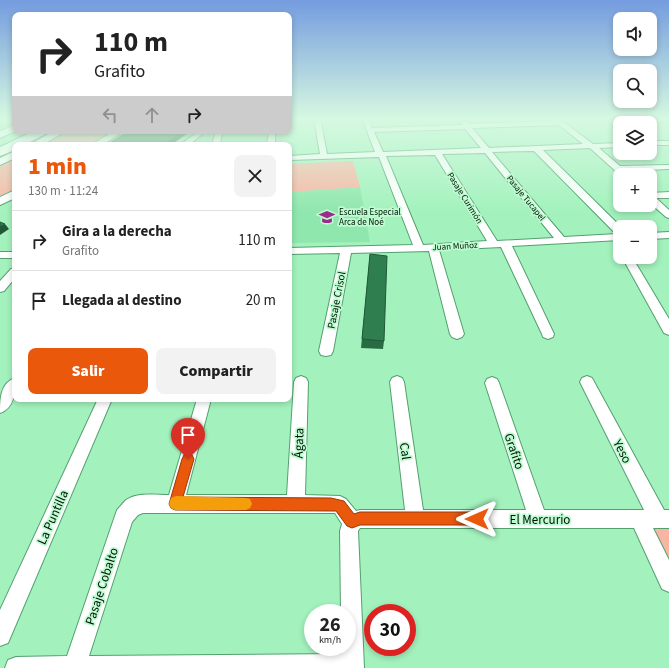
<!DOCTYPE html>
<html lang="es">
<head>
<meta charset="utf-8">
<style>
	:root { --surface:#fff; --page:#f2f2f2; --text:#222; --muted:#767676; --line:#e0e0e0; --accent:#ea580c }
	body { margin:0; font-family:"Source Sans 3",sans-serif; background:var(--page); color:var(--text); height:100vh; display:flex; flex-direction:column; font-size:15px; white-space:nowrap }
	* { box-sizing:border-box; margin:0 }
	p { font-size:13px; color:var(--muted) }
	.icon { flex:none; width:22px; height:22px; fill:none; stroke:currentColor; stroke-width:2; stroke-linecap:round; stroke-linejoin:round }
	.map { position:relative; flex:1; overflow:hidden }
	.sheet { position:absolute; left:12px; top:142px; width:280px; height:260px; display:flex; flex-direction:column; background:var(--surface); border-radius:8px; box-shadow:0 2px 6px #0003 }
	.sheet>* { flex:none }
	.hud { position:absolute; left:12px; top:12px; width:280px; height:122px; border-radius:8px; box-shadow:0 2px 6px #0003; background:#fff; color:var(--text); overflow:hidden }
	.tools { position:absolute; left:613px; top:12px; display:grid; gap:8px }
	.tools a { display:grid; place-items:center; width:44px; height:44px; border-radius:8px; background:var(--surface); box-shadow:0 2px 6px #0003; font-size:20px }
	.speed { position:absolute; left:304px; top:604px; display:flex; gap:8px; font-size:20px; font-weight:700; text-align:center }
	.speed>* { display:grid; place-content:center; width:52px; height:52px; border-radius:50%; background:var(--surface); box-shadow:0 2px 6px #0003; line-height:1 }
	.speed small { font-size:10px; font-weight:400 }
	.speed .limit { border:6px solid #d22; background:#fff; color:#111 }
	.pin { position:absolute; display:grid; place-items:center; width:34px; height:34px; color:#fff; margin:-41px -17px; border-radius:50% 50% 50% 0; rotate:-45deg; box-shadow:0 0 4px #0007 }
	.pin .icon { rotate:45deg }
	.me { position:absolute; width:44px; margin:-22px; rotate:270deg; stroke-linejoin:round; filter:drop-shadow(0 0 3px #0008) }
	.turn { display:flex; align-items:center; gap:14px; height:84px; padding:0 16px; font-size:18px }
	.turn .icon { width:52px; height:52px; stroke-width:2.5 }
	.turn b { display:block; font-size:28px; line-height:34px }
	.lanes { display:flex; align-items:center; height:38px; padding:0 16px; background:#0003; justify-content:center; gap:20px; direction:ltr }
	.lanes .off { opacity:.35 }
	.round { display:grid; place-items:center; flex:none; width:42px; height:42px; border-radius:8px; background:var(--page) }
	.headline { display:flex; align-items:center; justify-content:space-between; height:68px; padding:0 16px }
	h1 { font-size:24px; font-weight:800; line-height:30px; color:var(--accent) }
	.action { display:flex; gap:8px; margin-top:auto; padding:8px 16px }
	.action a { flex:1; height:46px; border-radius:8px; background:var(--accent); color:#fff; font-size:16px; font-weight:800; line-height:46px; text-align:center }
	.action a+a { background:var(--page); color:var(--text) }
	ul { padding:0; list-style:none }
	li { display:flex; align-items:center; gap:12px; height:60px; padding:0 16px; border-top:1px solid var(--line) }
	li div { flex:1 }
	li b { display:block; font-size:15px }
	li em { font-style:normal }
	.map>svg:first-child { display:block }
</style>
</head>
<body>
<div class="map">
<svg width="669" height="668" viewBox="0 0 669 668">
	<rect width="100%" height="100%" fill="#a3f2bd"/>
	<g fill="#90e7ae">
		<polygon points="0,118 15,118 15,124 0,131"/>
		<polygon points="360,187 370,242 289,243 289,192"/>
	</g>
	<g fill="#f9b5a4">
		<polygon points="68,131 115,131 90,145 41,145"/>
		<polygon points="15,158 15,188 0,197 0,166"/>
		<polygon points="353,161 360,187 289,192 289,164"/>
		<polygon points="669,528 669,565 651,529"/>
	</g>
	<g fill="none" stroke-linecap="round" stroke-linejoin="round">
		<defs>
			<g id="minor">
				<path d="M314 118H320L327 154 375 152 362 118H368L372 128 462 125 461 123 464 121 469 124 554 121 551 118H558L593 144 620 143V147L599 148 620 166 669 165V169L626 171 629 175H620L590 148 543 150 621 227 620 240 512 246 554 334 553 337 548 339 543 337 542 334 501 247 439 250 464 334 462 337 457 339 452 337 450 334 429 251 351 253 333 351 331 355 326 356 321 355 319 351 340 253 289 254V248L413 245 379 157 289 160V156L320 154ZM559 125 583 144 489 148 472 128ZM465 129 481 148 383 152 374 132ZM534 151 616 234H617L564 237 492 152ZM485 153 554 238 497 241 442 154ZM435 155 487 241 423 245 386 156Z"/>
				<polygon points="641,118 669,118 669,121 623,123 620,121 623,119"/>
				<polygon points="199,131 206,131 189,145 180,145"/>
				<polygon points="216,131 222,131 220,145 212,145"/>
				<polygon points="269,131 275,131 275,145 267,145"/>
				<rect x="650" y="141" width="19" height="4"/>
				<polygon points="669,192 669,198 656,198 669,210 669,218 666,217 650,203 650,193"/>
				<polygon points="669,232 669,238 650,239 650,233"/>
				<rect x="0" y="252" width="15" height="6"/>
				<polygon points="622,257 632,257 669,319 669,335 664,333"/>
				<polygon points="15,268 15,278 4,291 0,292 0,281 11,269"/>
				<path d="M301 376 306 378 308 382 305 495 340 496 346 499 356 511 360 510H405L390 382 392 378 397 376 402 378 404 382 423 510H526L485 383 487 379 492 377 497 379 499 383 544 510H644L580 382 582 378 587 376 592 378 664 510H669V528H653L669 560V592L662 589 634 528H360L358 531 364 668H5L8 660 16 657 67 656 117 510C120 507 123 503 126 500 138 492 155 495 169 495L197 399H211L186 495H287L294 382 296 378ZM143 513H335L342 524 340 531 341 613H347V647H341V654L89 656 132 522 138 515Z"/>
				<path d="M15 378C15 391 15 408 0 413 0 400 0 383 15 378Z"/>
				<polygon points="98,399 112,399 8,643 0,646 0,610"/>
			</g>
			<g id="tertiary">
				<polygon points="114,131 124,131 102,145 91,145"/>
				<polygon points="15,190 15,198 0,205 0,197"/>
			</g>
			<g id="secondary">
				<polygon points="15,125 15,131 16,131 0,138 0,131"/>
				<polygon points="54,131 66,131 42,145 29,145"/>
				<polygon points="15,151 15,158 0,165 0,158"/>
			</g>
			<polygon id="motorway" points="34,131 49,131 47,133 24,145 15,145 15,150 0,156 0,147"/>
		</defs>
		<use href="#minor" stroke="#53a06f" stroke-width="2"/>
		<use href="#tertiary" stroke="#53a06f" stroke-width="2"/>
		<use href="#secondary" stroke="#53a06f" stroke-width="2"/>
		<use href="#motorway" stroke="#53a06f" stroke-width="2"/>
		<use href="#minor" fill="#fff" fill-rule="evenodd"/>
		<use href="#tertiary" fill="#fff" fill-rule="evenodd"/>
		<use href="#secondary" fill="#fff" fill-rule="evenodd"/>
		<use href="#motorway" fill="#fff" fill-rule="evenodd"/>
	</g>
	<polygon fill="#286c44" points="370,254 384,341 383,349 361,348"/>
	<g fill="#215837">
		<polygon points="183,131 191,131 171,145 163,145"/>
		<polygon points="5,224 9,229 0,235 0,227"/>
	</g>
	<g fill="#2f7e4f" stroke="#215837">
		<polygon points="129,131 183,131 163,145 106,145"/>
		<polygon points="0,222 5,224 0,227"/>
		<polygon points="370,254 387,256 384,341 362,339"/>
	</g>
	<linearGradient id="sky" x2="0" y2="1"><stop stop-color="#749cdf"/><stop offset="0.56" stop-color="#d6f9e1"/><stop offset="1" stop-color="#d6f9e1" stop-opacity="0"/></linearGradient>
	<rect width="669" height="212" fill="url(#sky)"/>
	<polygon fill="#ea580c" stroke="#983908" points="188,453 192,455 194,459 183,497 331,498 344,501 354,514 360,512 477,512 481,514 483,519 481,523 477,525 360,525 352,528 347,526 336,511 331,511 175,510 171,508 169,504 182,459 184,455"/>
	<polygon fill="#f59e0b" points="176,496 246,498 250,499 252,504 250,508 246,510 175,510 171,508 169,504 171,498"/>
	<defs>
		<symbol id="school-bare" viewBox="-9 -9 18 18"><path d="M0-5L7-2L0 1L-7-2ZM-4 1L0 2.5L4 1V4Q0 6-4 4Z" fill="#9b2c8b" stroke="#bdfcd0" stroke-width="2.5" paint-order="stroke"/></symbol>
	</defs>
	<g fill-rule="evenodd">
		<use href="#school-bare" x="316" y="206" width="22" height="22"/>
	</g>
	<g text-anchor="middle" stroke-width="3.5" stroke-linejoin="round" paint-order="stroke">
		<g font-size="9" fill="#001205" stroke="#bdfcd0">
			<text transform="translate(465 198) rotate(58)" y="3">Pasaje Curimón</text>
			<text transform="translate(526 198) rotate(51)" y="3">Pasaje Tucapel</text>
			<text transform="translate(455 246) rotate(-3)" y="3">Juan Muñoz</text>
		</g>
		<g font-size="9" fill="#001205" stroke="#bdfcd0" text-anchor="start">
			<text x="339" y="215">Escuela Especial<tspan x="339" dy="10">Arca de Noé</tspan></text>
		</g>
		<g font-size="11" fill="#001205" stroke="#bdfcd0">
			<text transform="translate(336 300) rotate(-79)" y="4">Pasaje Crisol</text>
		</g>
		<g font-size="13" fill="#001205" stroke="#bdfcd0">
			<text transform="translate(298 443) rotate(-88)" y="5">Ágata</text>
			<text transform="translate(406 451) rotate(82)" y="5">Cal</text>
			<text transform="translate(515 451) rotate(71)" y="5">Grafito</text>
			<text transform="translate(623 451) rotate(62)" y="5">Yeso</text>
			<text transform="translate(52 517) rotate(-66)" y="5">La Puntilla</text>
			<text x="540" y="524">El Mercurio</text>
			<text transform="translate(101 586) rotate(-72)" y="5">Pasaje Cobalto</text>
		</g>
	</g>
</svg>
<div class="tools">
<a><svg class="icon" aria-label="sound" viewBox="0 0 24 24"><path d="M4 9h4l5-4v14l-5-4H4zM17 9q2 3 0 6"/></svg></a>
<a><svg class="icon" aria-label="search" viewBox="0 0 24 24"><circle cx="10" cy="10" r="6"/><path d="M15 15l6 6"/></svg></a>
<a><svg class="icon" aria-label="layers" viewBox="0 0 24 24"><path d="M12 4l9 5-9 5-9-5zM3 14l9 5 9-5"/></svg></a>
<a>+</a>
<a>−</a>
</div>
<div class="speed"><div>26<small>km/h</small></div><div class="limit">30</div></div>
<div class="pin" style="left:188px;top:459px;background:#d93025"><svg class="icon" aria-label="arrive" viewBox="0 0 24 24"><path d="M6 21V4h12l-3 4 3 4H6"/></svg></div>
<svg class="me" style="left:477px;top:519px" viewBox="-20 -20 40 40"><path d="M0-17L14 15 0 8-14 15z" fill="#ea580c" stroke="#fff" stroke-width="4"/></svg>
<div class="hud">
<div class="turn"><svg class="icon" aria-label="right" viewBox="0 0 24 24"><path d="M7 20v-9h11M14 6l5 5-5 5"/></svg><div><b>110 m</b>Grafito</div></div>
<div class="lanes"><svg class="icon off" aria-label="left" viewBox="0 0 24 24"><path d="M17 20v-9H6M10 6l-5 5 5 5"/></svg><svg class="icon off" aria-label="ahead" viewBox="0 0 24 24"><path d="M12 20V5M6 11l6-6 6 6"/></svg><svg class="icon" aria-label="right" viewBox="0 0 24 24"><path d="M7 20v-9h11M14 6l5 5-5 5"/></svg></div>
</div>
<section class="sheet">
<div class="headline"><div><h1>1 min</h1><p>130 m · 11:24</p></div><a class="round"><svg class="icon" aria-label="close" viewBox="0 0 24 24"><path d="M6 6l12 12M18 6L6 18"/></svg></a></div>
<ul>
<li><svg class="icon" aria-label="right" viewBox="0 0 24 24"><path d="M7 20v-9h11M14 6l5 5-5 5"/></svg><div><b>Gira a la derecha</b><p>Grafito</p></div><em>110 m</em></li>
<li><svg class="icon" aria-label="arrive" viewBox="0 0 24 24"><path d="M6 21V4h12l-3 4 3 4H6"/></svg><div><b>Llegada al destino</b></div><em>20 m</em></li>
</ul>
<div class="action"><a>Salir</a><a>Compartir</a></div>
</section>
</div>
</body>
</html>
